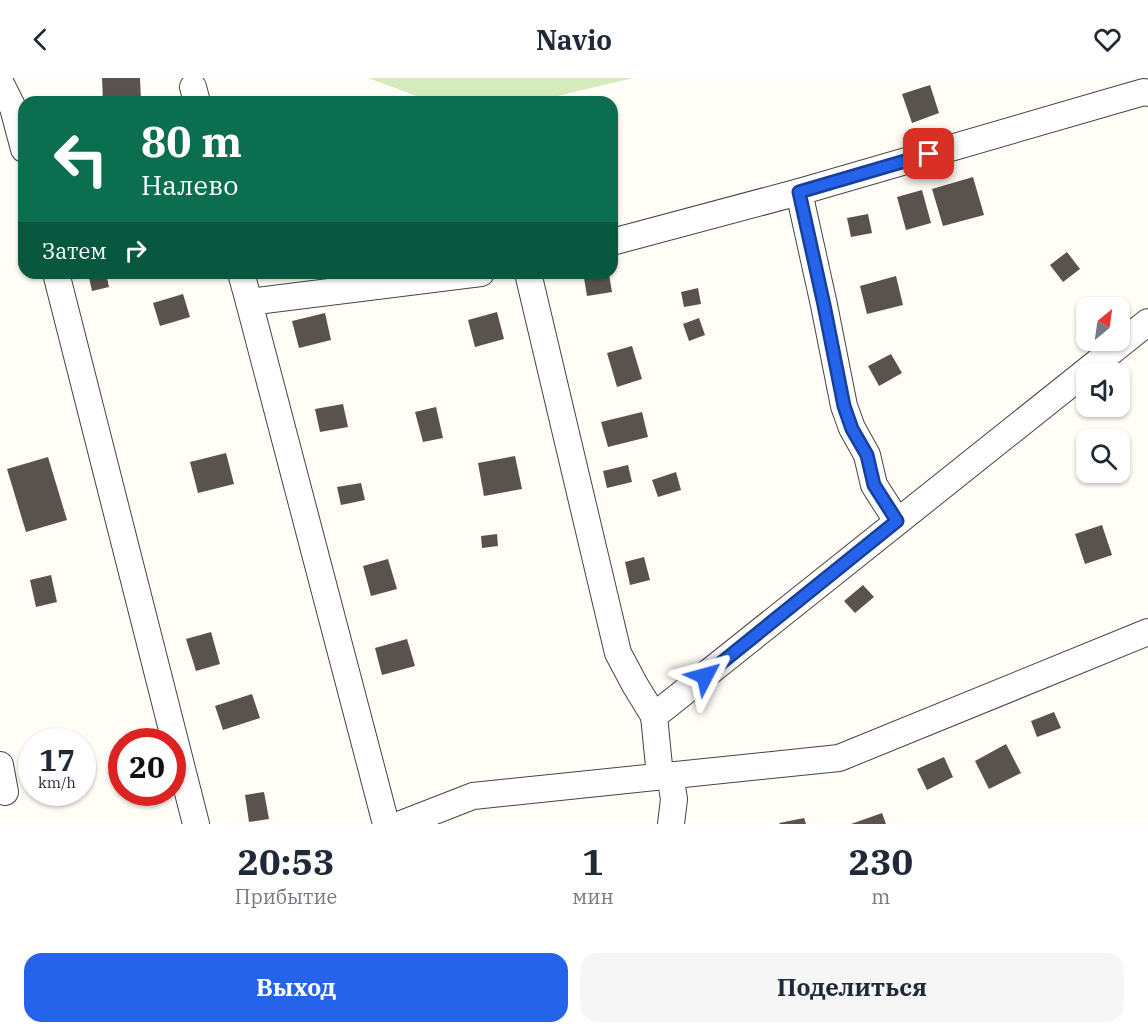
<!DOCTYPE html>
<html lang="ru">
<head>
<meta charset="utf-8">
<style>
	:root { --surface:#fff; --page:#f6f6f7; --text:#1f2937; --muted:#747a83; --accent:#2563eb }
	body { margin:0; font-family:"IBM Plex Serif",serif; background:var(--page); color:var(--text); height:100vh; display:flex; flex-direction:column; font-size:22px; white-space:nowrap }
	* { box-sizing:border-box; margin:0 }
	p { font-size:20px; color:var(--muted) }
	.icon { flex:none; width:33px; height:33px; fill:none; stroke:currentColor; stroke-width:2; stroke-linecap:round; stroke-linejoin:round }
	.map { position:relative; height:746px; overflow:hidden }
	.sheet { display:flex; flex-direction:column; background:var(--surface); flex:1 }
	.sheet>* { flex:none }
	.top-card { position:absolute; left:18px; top:18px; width:600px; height:183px; border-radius:18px; box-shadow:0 2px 4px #0004; background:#0b6e4f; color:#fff; overflow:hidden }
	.needle { width:39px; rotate:29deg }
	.buttons { position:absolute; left:1076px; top:219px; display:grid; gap:12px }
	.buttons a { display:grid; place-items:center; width:54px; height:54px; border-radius:12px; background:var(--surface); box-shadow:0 2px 4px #0004; font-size:30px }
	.speed { position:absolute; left:18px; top:650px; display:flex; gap:12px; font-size:30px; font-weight:700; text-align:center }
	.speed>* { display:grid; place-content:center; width:78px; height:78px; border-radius:50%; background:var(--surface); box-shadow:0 2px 4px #0004; line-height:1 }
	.speed small { font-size:15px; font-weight:400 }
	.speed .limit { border:9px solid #d22; background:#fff; color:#111 }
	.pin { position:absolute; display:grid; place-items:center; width:51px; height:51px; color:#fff; margin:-26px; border-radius:12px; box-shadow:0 3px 9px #0006 }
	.me { position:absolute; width:66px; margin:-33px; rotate:51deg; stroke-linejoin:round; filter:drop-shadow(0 0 4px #0008) }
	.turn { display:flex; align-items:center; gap:21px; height:126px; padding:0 24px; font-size:27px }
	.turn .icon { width:78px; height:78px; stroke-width:2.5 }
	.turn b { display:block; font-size:42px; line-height:51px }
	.then { display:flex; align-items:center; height:57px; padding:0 24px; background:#0003; gap:12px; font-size:22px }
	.eta { display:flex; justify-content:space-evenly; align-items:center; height:102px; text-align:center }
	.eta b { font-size:36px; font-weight:800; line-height:42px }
	.primary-button { display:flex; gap:12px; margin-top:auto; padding:12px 24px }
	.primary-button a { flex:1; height:69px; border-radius:18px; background:var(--accent); color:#fff; font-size:24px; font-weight:800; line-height:69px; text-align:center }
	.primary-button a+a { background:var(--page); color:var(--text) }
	header { display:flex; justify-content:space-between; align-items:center; height:78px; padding:0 24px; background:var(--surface); font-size:27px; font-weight:800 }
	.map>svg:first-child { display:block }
</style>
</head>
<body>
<header><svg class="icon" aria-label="back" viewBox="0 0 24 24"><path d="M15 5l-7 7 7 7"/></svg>Navio<svg class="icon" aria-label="heart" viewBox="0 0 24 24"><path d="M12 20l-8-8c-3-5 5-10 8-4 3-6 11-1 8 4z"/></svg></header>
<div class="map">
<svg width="1148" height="746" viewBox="0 0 1148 746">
	<rect width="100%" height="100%" fill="#fffdf5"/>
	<polygon fill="#d5ebbd" points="368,0 633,0 532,24 433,24"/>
	<g fill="#5a524d">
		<polygon points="102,0 140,0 141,22 103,24"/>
		<polygon points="930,7 939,35 912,45 902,16"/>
		<polygon points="973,99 984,137 943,148 932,111"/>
		<polygon points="922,112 931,145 906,152 897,119"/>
		<polygon points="868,136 872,155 851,159 847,140"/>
		<polygon points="1067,174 1080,191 1063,204 1050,187"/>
		<polygon points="88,195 106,195 109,209 92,213"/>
		<polygon points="609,196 612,214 587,218 584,200"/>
		<polygon points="896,198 903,227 867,236 860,208"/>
		<polygon points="698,210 701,226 684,229 681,214"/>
		<polygon points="183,216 190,239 160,248 153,225"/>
		<polygon points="497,234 504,261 475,269 468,242"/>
		<polygon points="325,235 331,262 299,270 292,243"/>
		<polygon points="699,240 705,257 689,263 683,246"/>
		<polygon points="632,268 642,301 617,309 607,275"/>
		<polygon points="891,276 902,295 879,308 868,288"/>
		<polygon points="343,326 348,349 320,354 315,331"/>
		<polygon points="436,329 443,360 423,364 415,334"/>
		<polygon points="642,334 648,359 608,369 601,344"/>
		<polygon points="226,375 234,406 198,415 190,384"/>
		<polygon points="515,378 522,411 484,418 478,385"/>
		<polygon points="48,379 67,442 26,454 7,391"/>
		<polygon points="628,387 632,404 607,410 603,393"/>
		<polygon points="676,394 681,412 658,419 652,402"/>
		<polygon points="361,405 365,422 341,427 337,409"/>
		<polygon points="1102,447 1112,477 1085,486 1075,456"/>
		<polygon points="497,456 498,468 482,470 481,458"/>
		<polygon points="644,479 650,502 630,507 625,484"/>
		<polygon points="388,481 397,511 371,518 363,488"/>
		<polygon points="51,497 57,524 36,529 30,502"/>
		<polygon points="863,507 874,519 855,535 844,523"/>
		<polygon points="211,554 220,586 196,593 186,561"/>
		<polygon points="407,561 415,588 382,597 375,570"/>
		<polygon points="252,616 260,640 223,652 215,628"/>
		<polygon points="1054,634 1061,650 1037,659 1031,643"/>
		<polygon points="1006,666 1021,695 989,711 975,683"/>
		<polygon points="944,679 953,699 927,712 917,691"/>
		<polygon points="264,714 269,741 249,744 245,717"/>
		<polygon points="882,735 886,746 851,746"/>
		<polygon points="804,740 806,746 780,746 779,745"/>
	</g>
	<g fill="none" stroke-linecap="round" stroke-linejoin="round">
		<defs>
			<g id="minor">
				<polyline points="0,4 13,30 24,71"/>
				<polyline points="193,9 197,24"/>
				<polyline points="799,114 824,227 844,328 852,350 867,377 874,407 897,443"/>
				<polyline points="612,164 799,114 1123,20 1144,14 1148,15"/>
				<polyline points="56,195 196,746"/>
				<polyline points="241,195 249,224"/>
				<polyline points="528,195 618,575 635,607 654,638"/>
				<polyline points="0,687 5,714"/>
				<polyline points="670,697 674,721 671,746"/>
				<polyline points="660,698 654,638 1148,244"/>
				<polyline points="386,746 249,224 481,195"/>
				<polyline points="401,746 473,718 839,680 1148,554"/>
			</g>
		</defs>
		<use href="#minor" stroke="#444" stroke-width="28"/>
		<use href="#minor" stroke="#fff" stroke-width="26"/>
	</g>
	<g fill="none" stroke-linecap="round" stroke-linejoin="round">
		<defs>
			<polyline id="route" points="705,598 897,443 874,407 867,377 852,351 844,328 824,227 799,114 929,76"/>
		</defs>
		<use href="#route" stroke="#184099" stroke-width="15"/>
		<use href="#route" stroke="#2563eb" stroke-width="10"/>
	</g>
</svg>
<div class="buttons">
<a><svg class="needle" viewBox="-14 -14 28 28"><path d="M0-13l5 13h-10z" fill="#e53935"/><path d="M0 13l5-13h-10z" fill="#747a83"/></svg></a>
<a><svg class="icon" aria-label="sound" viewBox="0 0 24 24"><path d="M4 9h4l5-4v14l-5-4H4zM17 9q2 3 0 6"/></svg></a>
<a><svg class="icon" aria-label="search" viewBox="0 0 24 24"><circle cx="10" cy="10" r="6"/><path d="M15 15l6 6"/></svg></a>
</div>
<div class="speed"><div>17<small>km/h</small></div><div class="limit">20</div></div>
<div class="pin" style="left:929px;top:76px;background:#d93025"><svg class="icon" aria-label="arrive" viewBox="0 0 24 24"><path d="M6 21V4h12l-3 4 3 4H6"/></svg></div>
<svg class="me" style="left:705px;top:598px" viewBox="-20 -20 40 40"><path d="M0-17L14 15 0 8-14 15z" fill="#2563eb" stroke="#fff" stroke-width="4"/></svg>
<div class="top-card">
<div class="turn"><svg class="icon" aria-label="left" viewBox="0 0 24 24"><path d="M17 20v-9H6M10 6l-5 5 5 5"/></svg><div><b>80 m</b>Налево</div></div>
<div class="then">Затем<svg class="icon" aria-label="right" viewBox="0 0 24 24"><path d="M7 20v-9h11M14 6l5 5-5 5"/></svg></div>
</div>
</div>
<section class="sheet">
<div class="eta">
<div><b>20:53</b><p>Прибытие</p></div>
<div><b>1</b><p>мин</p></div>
<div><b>230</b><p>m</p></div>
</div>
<div class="primary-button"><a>Выход</a><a>Поделиться</a></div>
</section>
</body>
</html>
